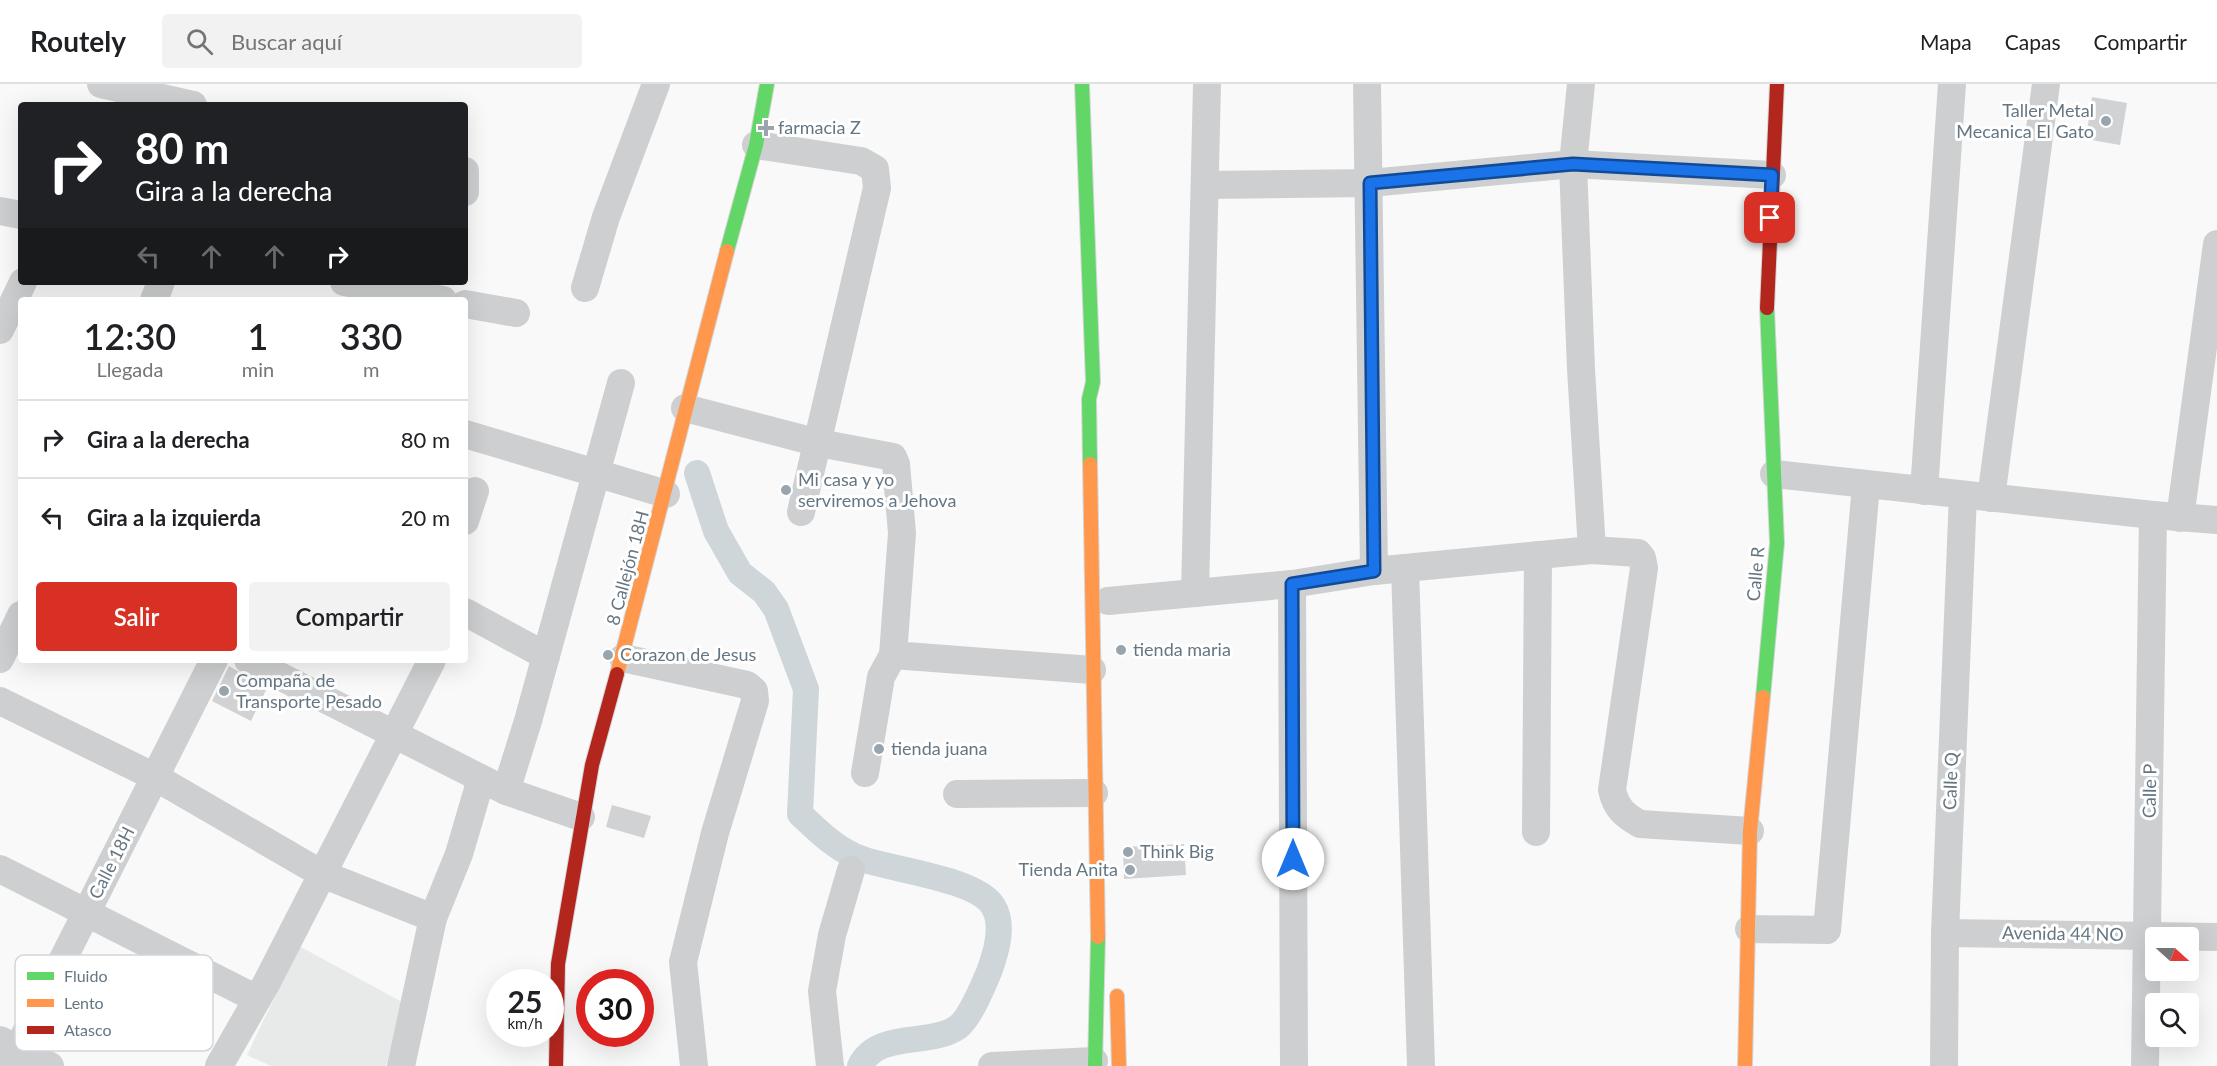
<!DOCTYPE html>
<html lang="es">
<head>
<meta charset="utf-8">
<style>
	:root { --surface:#fff; --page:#f2f2f2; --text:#202124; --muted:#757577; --line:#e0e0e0; --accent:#d93025 }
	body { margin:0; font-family:Lato,sans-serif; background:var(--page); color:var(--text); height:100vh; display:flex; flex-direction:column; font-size:22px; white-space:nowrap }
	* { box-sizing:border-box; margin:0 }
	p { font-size:20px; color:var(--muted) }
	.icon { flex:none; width:33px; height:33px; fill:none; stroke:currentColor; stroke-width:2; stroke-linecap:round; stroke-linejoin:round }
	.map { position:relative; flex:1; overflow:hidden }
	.sheet { position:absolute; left:18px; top:213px; width:450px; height:366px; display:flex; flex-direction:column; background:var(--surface); border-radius:6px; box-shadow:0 6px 24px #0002 }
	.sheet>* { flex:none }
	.banner { position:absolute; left:18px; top:18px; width:450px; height:183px; border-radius:6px; box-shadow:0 6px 24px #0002; background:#202124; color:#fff; overflow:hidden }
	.needle { width:39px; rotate:111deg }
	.buttons { position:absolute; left:2145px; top:843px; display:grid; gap:12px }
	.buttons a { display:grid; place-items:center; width:54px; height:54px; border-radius:6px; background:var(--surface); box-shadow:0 6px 24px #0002; font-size:30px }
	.speed { position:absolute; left:486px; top:885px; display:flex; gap:12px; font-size:30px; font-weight:700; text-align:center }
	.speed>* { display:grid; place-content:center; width:78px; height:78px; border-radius:50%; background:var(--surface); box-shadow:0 6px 24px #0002; line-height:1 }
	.speed small { font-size:15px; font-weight:400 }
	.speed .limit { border:9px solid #d22; background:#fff; color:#111 }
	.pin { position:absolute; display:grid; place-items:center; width:51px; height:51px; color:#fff; margin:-26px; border-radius:12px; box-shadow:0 3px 9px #0006 }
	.me { position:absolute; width:66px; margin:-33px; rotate:0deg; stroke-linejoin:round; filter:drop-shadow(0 0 4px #0008) }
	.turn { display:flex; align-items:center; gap:21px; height:126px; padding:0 18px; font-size:27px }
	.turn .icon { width:78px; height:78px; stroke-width:2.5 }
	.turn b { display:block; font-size:42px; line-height:51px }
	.lanes { display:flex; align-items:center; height:57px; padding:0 18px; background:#0003; justify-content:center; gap:30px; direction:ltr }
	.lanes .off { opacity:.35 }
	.eta { display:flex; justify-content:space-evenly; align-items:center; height:102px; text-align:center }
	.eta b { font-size:36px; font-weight:600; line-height:42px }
	.cta { display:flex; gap:12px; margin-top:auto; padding:12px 18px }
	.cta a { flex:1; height:69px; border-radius:6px; background:var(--accent); color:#fff; font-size:24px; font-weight:600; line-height:69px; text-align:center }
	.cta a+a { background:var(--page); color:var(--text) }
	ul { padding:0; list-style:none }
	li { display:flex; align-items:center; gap:18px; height:78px; padding:0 18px; border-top:2px solid var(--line) }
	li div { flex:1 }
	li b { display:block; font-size:22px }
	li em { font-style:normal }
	header { display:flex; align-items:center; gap:36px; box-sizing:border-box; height:84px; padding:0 30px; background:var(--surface); border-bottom:2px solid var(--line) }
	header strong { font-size:28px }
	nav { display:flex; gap:33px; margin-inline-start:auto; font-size:21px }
	.search { width:420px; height:54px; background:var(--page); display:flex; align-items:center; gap:15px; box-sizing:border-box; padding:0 21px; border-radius:6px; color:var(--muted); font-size:22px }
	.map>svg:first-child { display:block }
</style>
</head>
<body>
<header>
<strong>Routely</strong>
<div class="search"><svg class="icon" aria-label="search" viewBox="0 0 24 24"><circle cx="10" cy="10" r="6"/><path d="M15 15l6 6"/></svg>Buscar aquí</div>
<nav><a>Mapa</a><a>Capas</a><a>Compartir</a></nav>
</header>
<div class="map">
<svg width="2217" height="982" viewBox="0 0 2217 982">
	<rect width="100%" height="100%" fill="#f9f9f9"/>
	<polygon fill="#e8e9e9" points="299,862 402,918 386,982 271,982 247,971"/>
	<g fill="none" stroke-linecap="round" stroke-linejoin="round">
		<path stroke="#ced6d9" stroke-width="26" d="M697 389 716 447 740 489 764 508 776 525 806 605 800 730C819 748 837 766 862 775 893 786 977 795 993 822 1005 841 996 869 989 888 983 902 970 934 958 943 929 963 878 946 860 982"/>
	</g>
	<g fill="#d0d2d3">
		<polygon points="2092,13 2127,19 2120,61 2086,55"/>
		<polygon points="229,582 267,604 251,637 212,617"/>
		<polygon points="612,721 651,732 644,754 606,743"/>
		<polygon points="1184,760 1186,791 1124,795 1123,763"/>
	</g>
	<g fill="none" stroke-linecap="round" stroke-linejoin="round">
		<defs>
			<g id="fast">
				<polyline points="1082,0 1093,298 1089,315 1090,380"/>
				<polyline points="727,167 756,61 767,0"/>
				<polyline points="1763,613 1777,459 1767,224"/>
				<polyline points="1095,982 1098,853"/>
			</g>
			<g id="slow">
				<polyline points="1090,380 1098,853"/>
				<polyline points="617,590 727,167"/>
				<polyline points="1117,912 1119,982"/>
				<polyline points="1745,982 1750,747 1763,613"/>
			</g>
			<g id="jam">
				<polyline points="1767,224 1777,0"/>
				<polyline points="556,982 558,880 592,681 617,590"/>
			</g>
		</defs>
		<use href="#fast" stroke="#d5d6d7" stroke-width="16"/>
		<use href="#slow" stroke="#d5d6d7" stroke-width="16"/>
		<use href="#jam" stroke="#d5d6d7" stroke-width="16"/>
		<g stroke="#cecfd0" stroke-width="28">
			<polyline points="101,0 193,21"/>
			<polyline points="1367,0 1374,487"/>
			<polyline points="1581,0 1573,80 1581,285 1592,466"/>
			<polyline points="756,61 861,77 875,85 877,104 801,428"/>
			<polyline points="465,87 465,108"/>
			<polyline points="1205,101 1370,99 1573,80 1772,91"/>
			<polyline points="0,127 21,131"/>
			<polyline points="344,198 443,216"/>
			<polyline points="585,204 606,133 656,0"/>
			<polyline points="154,216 161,198"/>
			<polyline points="465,220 516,229"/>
			<polyline points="0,246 23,198"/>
			<polyline points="685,324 819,359 893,373 896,380 902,449 893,571 1092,586"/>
			<polyline points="465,350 666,410"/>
			<polyline points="1774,390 2153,431 2217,436"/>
			<polyline points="1924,407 1952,0"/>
			<polyline points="1991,414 2046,0"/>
			<polyline points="2180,434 2217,160"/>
			<polyline points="465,437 475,407"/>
			<polyline points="1405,484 1421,982"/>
			<polyline points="1292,500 1294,982"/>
			<polyline points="1195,509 1207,0"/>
			<path d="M1108 517 1292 500 1374 487 1592 466 1638 469 1642 474 1644 484 1612 706C1616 724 1624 731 1640 740L1750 747"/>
			<polyline points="465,528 546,572"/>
			<polyline points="623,574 747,601 754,607 755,617 715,749 683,878 694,982"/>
			<polyline points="0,575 21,531"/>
			<polyline points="248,576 506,707 581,733"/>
			<polyline points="0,617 155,693 322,790 433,834"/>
			<polyline points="865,689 881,593 893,571"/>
			<polyline points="506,707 528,637 621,299"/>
			<polyline points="957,710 1094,709"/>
			<polyline points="1536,748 1538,471"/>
			<polyline points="0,785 257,915"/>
			<polyline points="1749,845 1827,846 1866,401"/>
			<polyline points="1945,849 2217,853"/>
			<polyline points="0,956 50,982"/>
			<polyline points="9,982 214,576"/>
			<polyline points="219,982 267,898 432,576"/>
			<polyline points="401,982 433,834 459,770 481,695"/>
			<polyline points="830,982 822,907 832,851 851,786"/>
			<polyline points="992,982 1094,977"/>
			<polyline points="1944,982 1945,849 1963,411"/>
			<polyline points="2145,982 2153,431"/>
		</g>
		<use href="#fast" stroke="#63d668" stroke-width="14"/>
		<use href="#slow" stroke="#ff974d" stroke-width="14"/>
		<use href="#jam" stroke="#b3261e" stroke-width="14"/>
	</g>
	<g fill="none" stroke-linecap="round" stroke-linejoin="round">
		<defs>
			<polyline id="route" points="1293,775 1292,500 1374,487 1370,99 1573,80 1772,91 1770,134"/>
		</defs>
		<use href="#route" stroke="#114b97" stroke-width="15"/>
		<use href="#route" stroke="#1a73e8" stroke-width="10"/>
	</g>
	<g fill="#99a4ac" stroke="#fff" stroke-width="2">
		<circle cx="2106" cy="37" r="6"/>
		<path d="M763 35h6v6h6v6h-6v6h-6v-6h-6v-6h6z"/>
		<circle cx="786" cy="406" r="6"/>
		<circle cx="1121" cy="566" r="6"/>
		<circle cx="608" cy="571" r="6"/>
		<circle cx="224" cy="607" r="6"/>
		<circle cx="879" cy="665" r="6"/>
		<circle cx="1128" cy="768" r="6"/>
		<circle cx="1130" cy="786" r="6"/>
	</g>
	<g text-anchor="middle" stroke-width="6" stroke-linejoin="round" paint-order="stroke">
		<g font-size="18" fill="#657683" stroke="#fff" text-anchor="start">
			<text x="2094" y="33" text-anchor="end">Taller Metal<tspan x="2094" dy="21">Mecanica El Gato</tspan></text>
			<text x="778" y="50">farmacia Z</text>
			<text x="798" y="402">Mi casa y yo<tspan x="798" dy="21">serviremos a Jehova</tspan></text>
			<text x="1133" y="572">tienda maria</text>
			<text x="620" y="577">Corazon de Jesus</text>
			<text x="236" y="603">Compaña de<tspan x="236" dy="21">Transporte Pesado</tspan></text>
			<text x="891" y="671">tienda juana</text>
			<text x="1140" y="774">Think Big</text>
			<text x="1118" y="792" text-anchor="end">Tienda Anita</text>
		</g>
		<g font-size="18" fill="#657683" stroke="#fff">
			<text transform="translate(628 484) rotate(-75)" y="6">8 Callejón 18H</text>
			<text transform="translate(1756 490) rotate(-85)" y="6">Calle R</text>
			<text transform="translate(1951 697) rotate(-88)" y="6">Calle Q</text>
			<text transform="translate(2150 707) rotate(-89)" y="6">Calle P</text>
			<text transform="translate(112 779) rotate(-63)" y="6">Calle 18H</text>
			<text transform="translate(2063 850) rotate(1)" y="6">Avenida 44 NO</text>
		</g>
	</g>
	<rect x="15" y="871" width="198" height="96" rx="9" fill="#fff" stroke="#d1d6da" stroke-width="1.5"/>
	<rect x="27" y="888" width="27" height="8" fill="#63d668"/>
	<rect x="27" y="915" width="27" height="8" fill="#ff974d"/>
	<rect x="27" y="942" width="27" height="8" fill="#b3261e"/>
	<g font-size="16" fill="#657683">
		<text x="64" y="898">Fluido</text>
		<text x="64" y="925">Lento</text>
		<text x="64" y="952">Atasco</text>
	</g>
</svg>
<div class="buttons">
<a><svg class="needle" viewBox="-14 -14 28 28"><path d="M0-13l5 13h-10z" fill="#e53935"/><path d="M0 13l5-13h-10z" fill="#757577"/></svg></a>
<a><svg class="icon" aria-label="search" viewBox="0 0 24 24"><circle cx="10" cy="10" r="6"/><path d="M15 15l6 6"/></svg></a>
</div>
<div class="speed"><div>25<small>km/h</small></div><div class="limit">30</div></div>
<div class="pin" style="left:1770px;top:134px;background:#d93025"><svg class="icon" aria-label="arrive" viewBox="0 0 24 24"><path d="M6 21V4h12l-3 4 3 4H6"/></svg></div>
<svg class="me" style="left:1293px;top:775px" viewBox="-20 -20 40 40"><circle r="19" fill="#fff"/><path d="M0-13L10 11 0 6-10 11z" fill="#1a73e8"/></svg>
<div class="banner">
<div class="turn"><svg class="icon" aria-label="right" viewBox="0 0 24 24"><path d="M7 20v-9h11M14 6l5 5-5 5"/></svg><div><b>80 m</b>Gira a la derecha</div></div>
<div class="lanes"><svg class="icon off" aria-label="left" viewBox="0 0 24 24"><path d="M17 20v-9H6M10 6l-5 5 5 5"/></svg><svg class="icon off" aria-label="ahead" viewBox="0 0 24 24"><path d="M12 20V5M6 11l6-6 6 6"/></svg><svg class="icon off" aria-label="ahead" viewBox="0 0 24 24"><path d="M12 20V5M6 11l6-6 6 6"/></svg><svg class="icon" aria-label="right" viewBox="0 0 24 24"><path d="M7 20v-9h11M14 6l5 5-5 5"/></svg></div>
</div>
<section class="sheet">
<div class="eta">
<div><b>12:30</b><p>Llegada</p></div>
<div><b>1</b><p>min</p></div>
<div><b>330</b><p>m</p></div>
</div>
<ul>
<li><svg class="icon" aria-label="right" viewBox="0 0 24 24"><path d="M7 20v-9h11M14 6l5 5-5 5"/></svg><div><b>Gira a la derecha</b></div><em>80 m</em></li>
<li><svg class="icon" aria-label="left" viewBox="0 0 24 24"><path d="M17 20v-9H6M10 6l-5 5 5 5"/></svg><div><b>Gira a la izquierda</b></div><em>20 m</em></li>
</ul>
<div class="cta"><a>Salir</a><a>Compartir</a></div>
</section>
</div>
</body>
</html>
